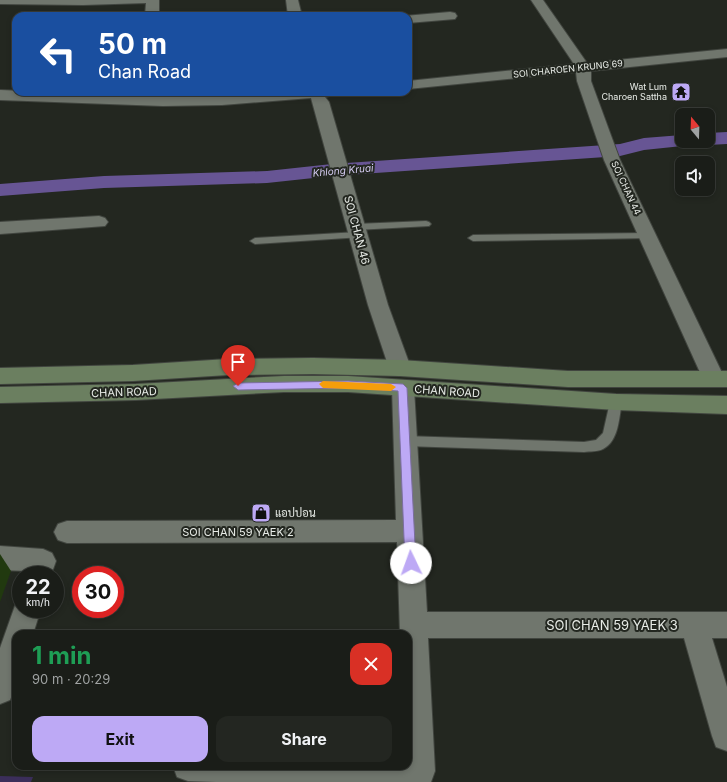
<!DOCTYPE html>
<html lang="en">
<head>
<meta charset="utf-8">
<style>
	:root { --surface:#1a1d18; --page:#232621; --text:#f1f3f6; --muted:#9fa2a2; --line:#383b37; --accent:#bda9f5 }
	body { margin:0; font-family:Inter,Sarabun,sans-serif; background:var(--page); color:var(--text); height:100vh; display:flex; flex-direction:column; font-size:15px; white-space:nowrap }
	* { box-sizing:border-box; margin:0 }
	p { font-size:13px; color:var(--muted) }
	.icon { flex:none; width:22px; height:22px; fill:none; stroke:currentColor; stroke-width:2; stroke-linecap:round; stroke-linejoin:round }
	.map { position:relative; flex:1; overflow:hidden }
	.details { position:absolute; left:12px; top:630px; width:400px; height:140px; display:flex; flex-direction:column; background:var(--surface); border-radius:12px; box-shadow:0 2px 6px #0003,0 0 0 1px var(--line) }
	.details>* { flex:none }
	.top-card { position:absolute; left:12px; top:12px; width:400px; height:84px; border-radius:12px; box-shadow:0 2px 6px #0003,0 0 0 1px var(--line); background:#1a4fa0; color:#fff; overflow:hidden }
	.needle { width:26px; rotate:341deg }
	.tools { position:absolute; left:675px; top:108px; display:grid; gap:8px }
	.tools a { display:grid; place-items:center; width:40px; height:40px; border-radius:8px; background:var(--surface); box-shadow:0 2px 6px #0003,0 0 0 1px var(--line); font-size:20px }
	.speed { position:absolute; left:12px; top:566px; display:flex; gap:8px; font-size:20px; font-weight:700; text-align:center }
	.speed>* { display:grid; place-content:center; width:52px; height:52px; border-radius:50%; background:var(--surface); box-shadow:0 2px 6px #0003,0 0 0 1px var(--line); line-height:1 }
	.speed small { font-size:10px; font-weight:400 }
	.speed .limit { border:6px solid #d22; background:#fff; color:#111 }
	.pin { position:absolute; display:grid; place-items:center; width:34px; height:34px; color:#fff; margin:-41px -17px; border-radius:50% 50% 50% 0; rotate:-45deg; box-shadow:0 0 4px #0007 }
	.pin .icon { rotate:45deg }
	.me { position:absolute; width:44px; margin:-22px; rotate:357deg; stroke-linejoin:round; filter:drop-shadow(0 0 3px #0008) }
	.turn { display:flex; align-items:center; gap:14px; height:84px; padding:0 20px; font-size:18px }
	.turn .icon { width:52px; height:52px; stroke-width:2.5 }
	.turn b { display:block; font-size:28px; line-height:34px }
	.round { display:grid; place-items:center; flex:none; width:42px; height:42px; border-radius:12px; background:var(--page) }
	.headline { display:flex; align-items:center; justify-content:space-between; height:68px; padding:0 20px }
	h1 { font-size:24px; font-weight:700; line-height:30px; color:#1e9e55 }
	.cta { display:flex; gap:8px; margin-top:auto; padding:8px 20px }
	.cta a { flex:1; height:46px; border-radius:12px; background:var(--accent); color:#111; font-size:16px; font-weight:700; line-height:46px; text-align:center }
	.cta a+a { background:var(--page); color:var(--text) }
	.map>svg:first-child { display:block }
</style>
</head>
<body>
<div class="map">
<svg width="727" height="782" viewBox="0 0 727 782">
	<rect width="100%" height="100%" fill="#232720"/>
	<polygon fill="#3b2e5a" points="0,776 33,777 31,782 0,782"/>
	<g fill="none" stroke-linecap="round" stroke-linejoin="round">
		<g fill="#675594" fill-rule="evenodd">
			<polygon points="727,132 727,144 708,145 701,143 700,141 708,141 708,133"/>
			<polygon points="682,135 682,141 695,141 692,145 644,150 620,156 332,176 267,183 104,188 0,196 0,184 104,176 267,171 332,164 620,144 644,138"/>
		</g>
		<defs>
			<g id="service">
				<polygon points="426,221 429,222 431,224 429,226 356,230 351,227 356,224"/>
				<polygon points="358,232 363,235 362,237 255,244 250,241 255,238"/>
				<polygon points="648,233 653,236 652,238 473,241 468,238 473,235"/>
				<path d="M616 397 620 399 622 402C619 417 619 441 603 449 598 452 590 451 584 452L405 446 401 445 399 441 401 437 405 436 584 442 596 440 603 433 610 402 612 399Z"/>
			</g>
			<g id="minor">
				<polygon points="0,0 159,0 159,16 145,16 146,3 83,5 0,4"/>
				<polygon points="286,0 298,0 302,16 288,16"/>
				<polygon points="531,0 543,0 587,63 727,49 727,57 591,71 591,81 620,160 725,379 722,385 714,387 706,385 703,379 604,160 577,81 576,72 408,89 408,81 574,64"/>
				<polygon points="450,12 455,13 457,16 455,19 408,23 408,16 404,16"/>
				<polygon points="0,90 163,97 222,96 276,92 337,92 334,95 325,97 329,102 388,305 411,368 408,374 400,376 392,374 389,368 368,305 311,98 222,105 163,106 0,100"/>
				<polygon points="99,216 105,218 108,222 105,226 0,234 0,222"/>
				<polygon points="403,380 411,382 414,388 427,612 727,612 727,638 712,638 727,687 727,751 716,747 712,736 684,638 428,638 435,771 431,782 216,782 188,781 177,777 173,766 408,766 408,634 400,634 397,542 67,543 58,540 54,532 58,524 67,521 396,520 392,388 395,382"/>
				<polygon points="0,546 43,549 52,553 56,561 51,575 25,575 26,571 0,570"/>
				<polygon points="21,599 21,609 41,609 33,634 16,634 16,685 10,700 0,704 0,648 17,600"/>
			</g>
			<g id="secondary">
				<polygon points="313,358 400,360 568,371 727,371 727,387 568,387 400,376 313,374 228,375 133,381 0,384 0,368 133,365 228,359"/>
				<polygon points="284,376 348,376 616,394 727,396 727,414 616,410 348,392 284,392 136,400 0,403 0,387 136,384"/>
			</g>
		</defs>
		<use href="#service" stroke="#41453f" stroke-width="2"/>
		<use href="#minor" stroke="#41453f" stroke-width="2"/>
		<use href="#secondary" stroke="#41453f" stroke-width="2"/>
		<use href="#service" fill="#70766d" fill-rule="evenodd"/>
		<use href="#minor" fill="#70766d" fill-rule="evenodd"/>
		<use href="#secondary" fill="#6b7f60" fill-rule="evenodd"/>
	</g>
	<polygon fill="#21390f" points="0,554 11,571 0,602"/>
	<polygon fill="#bda9f5" stroke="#7b6e9f" points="348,381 403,384 407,388 416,563 415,566 411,567 407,566 405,563 398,391 348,388 238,390 233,386 238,383"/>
	<polygon fill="#f59e0b" points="323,381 391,384 396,387 391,391 323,388 319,384"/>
	<defs>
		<symbol id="temple-square" viewBox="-11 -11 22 22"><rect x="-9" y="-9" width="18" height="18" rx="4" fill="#bda9f5" stroke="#232720"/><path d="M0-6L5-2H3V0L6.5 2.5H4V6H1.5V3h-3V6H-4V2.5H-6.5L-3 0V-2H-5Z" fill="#111"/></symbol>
		<symbol id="shop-square" viewBox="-11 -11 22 22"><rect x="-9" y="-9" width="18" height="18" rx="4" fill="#bda9f5" stroke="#232720"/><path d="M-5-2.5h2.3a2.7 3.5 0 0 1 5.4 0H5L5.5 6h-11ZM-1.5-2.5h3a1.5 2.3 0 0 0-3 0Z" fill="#111"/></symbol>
	</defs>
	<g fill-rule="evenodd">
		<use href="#temple-square" x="670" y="81" width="22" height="22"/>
		<use href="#shop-square" x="250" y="502" width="22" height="22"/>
	</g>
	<g text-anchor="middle" stroke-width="4" stroke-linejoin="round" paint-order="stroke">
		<g font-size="9" fill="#e8ece7" stroke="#232720">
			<text transform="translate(568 69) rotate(-6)" y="3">SOI CHAROEN KRUNG 69</text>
			<text transform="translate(626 188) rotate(65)" y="3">SOI CHAN 44</text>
		</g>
		<g font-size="9" fill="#e8ece7" stroke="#232720" text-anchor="end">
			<text x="667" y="90">Wat Lum<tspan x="667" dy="10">Charoen Sattha</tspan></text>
		</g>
		<g font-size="10" font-style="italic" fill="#d4cbf1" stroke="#232720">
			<text transform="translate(343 170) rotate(-5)" y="4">Khlong Kruai</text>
		</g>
		<g font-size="11" fill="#e8ece7" stroke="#232720">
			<text transform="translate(357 230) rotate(75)" y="4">SOI CHAN 46</text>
			<text transform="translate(447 391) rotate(4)" y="4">CHAN ROAD</text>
			<text transform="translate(124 392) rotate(-2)" y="4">CHAN ROAD</text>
			<text x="238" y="536">SOI CHAN 59 YAEK 2</text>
		</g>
		<g font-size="11" fill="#e8ece7" stroke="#232720" text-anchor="start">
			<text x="275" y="517">แอปปอน</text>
		</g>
		<g font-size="13" fill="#e8ece7" stroke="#232720">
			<text x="612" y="630">SOI CHAN 59 YAEK 3</text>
		</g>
	</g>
</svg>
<div class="tools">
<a><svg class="needle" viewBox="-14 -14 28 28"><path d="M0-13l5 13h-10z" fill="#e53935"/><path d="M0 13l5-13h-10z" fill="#9fa2a2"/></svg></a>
<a><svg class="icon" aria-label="sound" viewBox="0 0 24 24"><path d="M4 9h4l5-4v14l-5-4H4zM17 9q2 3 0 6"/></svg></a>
</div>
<div class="speed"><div>22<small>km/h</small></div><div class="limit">30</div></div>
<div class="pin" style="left:238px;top:386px;background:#d93025"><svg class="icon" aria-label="arrive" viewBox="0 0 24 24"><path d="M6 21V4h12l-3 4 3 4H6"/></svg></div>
<svg class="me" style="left:411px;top:563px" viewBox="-20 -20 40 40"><circle r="19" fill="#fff"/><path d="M0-13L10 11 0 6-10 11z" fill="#bda9f5"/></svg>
<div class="top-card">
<div class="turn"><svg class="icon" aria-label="left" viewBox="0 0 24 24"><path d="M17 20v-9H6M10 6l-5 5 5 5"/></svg><div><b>50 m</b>Chan Road</div></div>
</div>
<section class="details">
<div class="headline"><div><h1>1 min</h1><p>90 m · 20:29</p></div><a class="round" style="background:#d93025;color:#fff"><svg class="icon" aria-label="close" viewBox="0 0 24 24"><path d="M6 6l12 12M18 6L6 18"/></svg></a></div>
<div class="cta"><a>Exit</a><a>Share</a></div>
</section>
</div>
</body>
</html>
